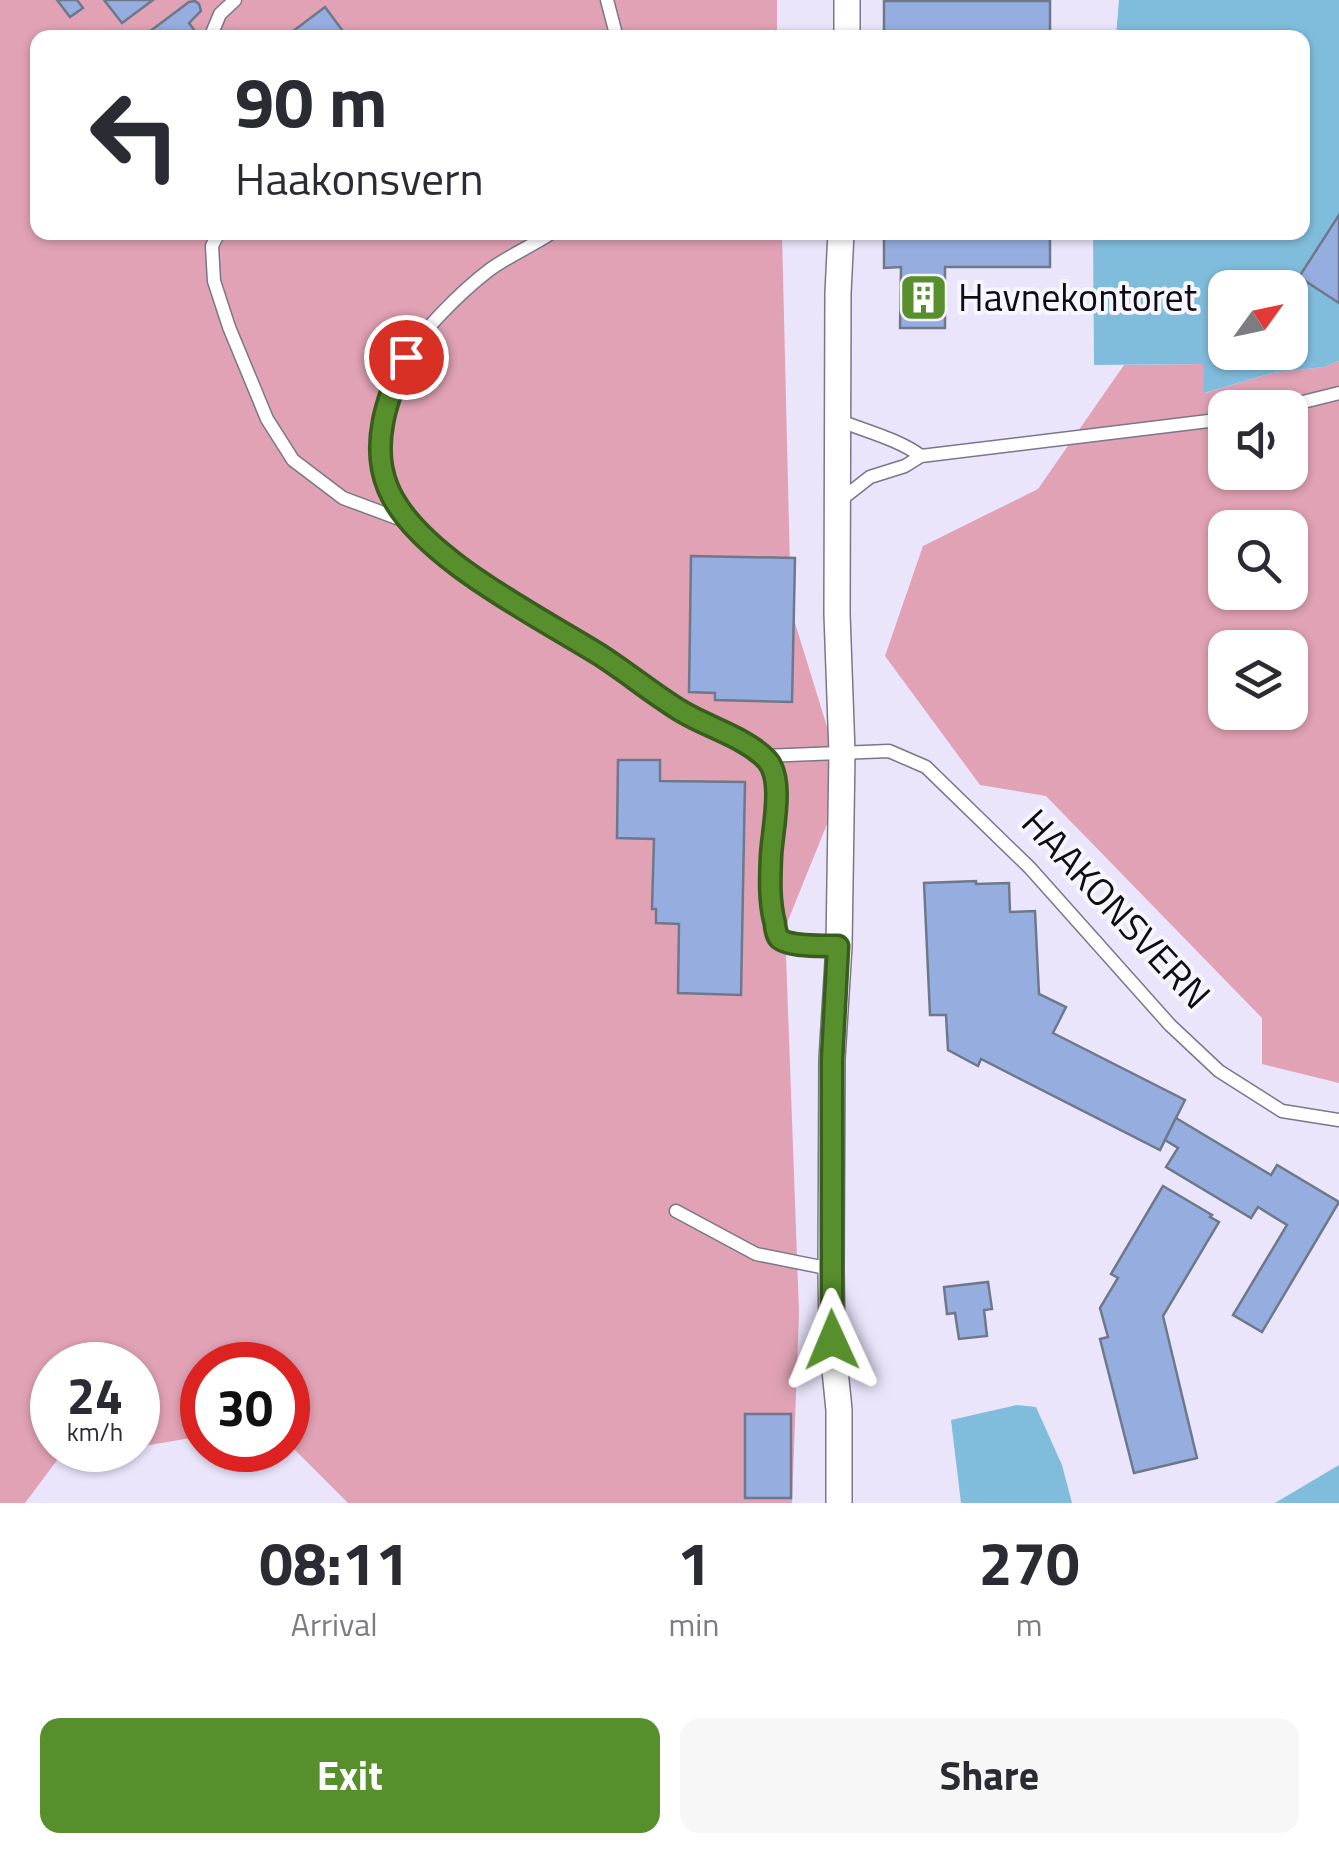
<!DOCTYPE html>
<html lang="en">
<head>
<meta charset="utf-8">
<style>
	:root { --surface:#fff; --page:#f7f7f7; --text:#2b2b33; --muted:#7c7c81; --accent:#568f2b }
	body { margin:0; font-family:"Titillium Web",sans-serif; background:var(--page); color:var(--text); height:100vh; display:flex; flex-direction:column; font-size:38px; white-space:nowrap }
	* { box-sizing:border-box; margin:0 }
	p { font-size:32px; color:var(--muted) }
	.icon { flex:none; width:55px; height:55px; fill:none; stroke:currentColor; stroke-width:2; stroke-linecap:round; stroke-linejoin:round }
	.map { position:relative; height:1503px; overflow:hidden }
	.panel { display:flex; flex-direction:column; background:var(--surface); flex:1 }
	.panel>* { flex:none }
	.top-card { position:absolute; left:30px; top:30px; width:1280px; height:210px; border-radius:20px; box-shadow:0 2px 8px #0004; background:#fff; color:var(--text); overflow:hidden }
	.needle { width:65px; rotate:57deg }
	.controls { position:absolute; left:1208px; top:270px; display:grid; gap:20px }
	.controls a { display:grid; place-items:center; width:100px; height:100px; border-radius:20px; background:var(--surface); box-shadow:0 2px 8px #0004; font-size:50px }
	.speed { position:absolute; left:30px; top:1342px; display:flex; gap:20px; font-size:50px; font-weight:700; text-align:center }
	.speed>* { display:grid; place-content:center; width:130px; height:130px; border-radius:50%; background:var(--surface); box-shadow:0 2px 8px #0004; line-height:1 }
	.speed small { font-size:25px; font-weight:400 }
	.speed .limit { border:15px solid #d22; background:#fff; color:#111 }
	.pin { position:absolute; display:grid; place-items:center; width:85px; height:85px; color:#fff; margin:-42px; border:5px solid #fff; border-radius:50%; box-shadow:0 2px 10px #0007 }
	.me { position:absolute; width:110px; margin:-55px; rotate:359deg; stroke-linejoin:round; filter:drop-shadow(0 0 8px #0008) }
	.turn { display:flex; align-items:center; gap:35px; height:210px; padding:0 40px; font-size:45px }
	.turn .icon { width:130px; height:130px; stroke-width:2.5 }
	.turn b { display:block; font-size:70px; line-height:85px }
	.eta { display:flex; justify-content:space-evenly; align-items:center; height:170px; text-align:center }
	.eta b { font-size:60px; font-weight:700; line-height:70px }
	.action { display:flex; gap:20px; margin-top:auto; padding:20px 40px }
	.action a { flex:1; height:115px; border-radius:20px; background:var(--accent); color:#fff; font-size:40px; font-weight:700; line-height:115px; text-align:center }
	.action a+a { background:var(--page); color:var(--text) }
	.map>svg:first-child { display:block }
</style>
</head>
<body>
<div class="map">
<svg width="1339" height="1503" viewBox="0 0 1339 1503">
	<rect width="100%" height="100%" fill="#eae5fb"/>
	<g fill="#e0a2b4" fill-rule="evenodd">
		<polygon points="0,0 777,0 777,37 38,38 38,232 782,233 791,610 844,782 785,928 799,1312 792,1503 348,1503 288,1443 288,1365 202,1365 202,1436 138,1447 138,1365 52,1365 52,1450 107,1450 61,1455 25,1503 0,1503"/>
		<path d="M1339 361V1083L1262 1064V1018L1046 796 980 785 885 656 923 546 1038 489 1124 365 1203 364 1205 393 1272 373 1324 367ZM1225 408H1290V472H1225ZM1225 528H1290V592H1225ZM1225 648H1290V712H1225Z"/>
	</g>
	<g fill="#80bddd" fill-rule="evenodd">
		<path d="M1119 0H1339V361L1324 367 1272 373 1204 393 1203 364 1094 365 1093 233 1302 232V38L1116 37ZM1225 288H1290V352H1225Z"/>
		<polygon points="1017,1405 1036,1407 1062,1465 1072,1503 961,1503 951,1420"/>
		<polygon points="1339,1465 1339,1503 1275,1503"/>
	</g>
	<g fill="#95aedf" stroke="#6f788a" stroke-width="2.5">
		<polygon points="57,0 77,0 83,8 70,17"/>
		<polygon points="104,0 153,0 122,23"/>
		<polygon points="195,1 199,4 201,11 189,23 195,31 194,38 141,38 189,2"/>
		<rect x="884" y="1" width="166" height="37"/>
		<polygon points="325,7 348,38 284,38"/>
		<polygon points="1339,215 1339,303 1299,277"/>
		<polygon points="884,232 1050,232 1050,267 945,267 945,328 900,328 901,267 884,268"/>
		<polygon points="691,556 795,558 792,702 715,700 715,693 689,692"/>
		<polygon points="618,760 660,760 660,781 745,782 741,995 678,993 679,924 656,923 656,909 652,909 654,839 617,838"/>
		<polygon points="976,881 976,884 1009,883 1010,912 1035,911 1039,994 1066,1007 1053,1033 1185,1100 1160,1150 981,1059 978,1066 948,1050 946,1015 930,1015 924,883"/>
		<polygon points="1176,1118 1271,1175 1277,1165 1339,1202 1262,1332 1233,1315 1287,1225 1258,1207 1251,1218 1166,1167 1178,1148 1165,1140"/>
		<polygon points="1163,1186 1212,1215 1210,1217 1219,1222 1163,1316 1197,1458 1134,1473 1100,1339 1108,1337 1100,1308 1118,1278 1111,1274"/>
		<polygon points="988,1282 992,1309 984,1310 987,1336 959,1339 955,1313 947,1314 944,1287"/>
		<rect x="745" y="1414" width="46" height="84"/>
	</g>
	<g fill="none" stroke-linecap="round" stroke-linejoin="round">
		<defs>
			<g id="service">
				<polyline points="607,0 617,38"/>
				<polyline points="210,38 220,14 235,0"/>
				<polyline points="219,232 212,246 214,281 229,327 267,419 293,460 343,498 405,521"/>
				<path d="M553 232C532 246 508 256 488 271 462 291 421 331 405 360 376 410 368 477 409 524 424 541 443 554 462 567 497 592 534 615 571 637 609 661 645 691 685 713 705 725 758 744 770 762 774 769 774 777 775 784 775 792 776 800 776 807 776 843 758 911 782 941L839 946"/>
				<polyline points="1279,408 1339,393"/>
				<path d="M838 420C865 431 898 439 921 456"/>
				<polyline points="838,502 870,477 905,466 921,456 1225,419"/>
				<polyline points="764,756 889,751 926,767 1030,868 1170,1025 1219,1071 1282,1111 1339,1120"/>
				<polyline points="676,1211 756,1254 831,1269"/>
			</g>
			<g id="minor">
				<polyline points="847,38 847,0"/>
				<polyline points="839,1503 839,1410 832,1340 831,1269 832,1059 839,946 842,753 837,614 838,293 841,232"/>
			</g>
		</defs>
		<use href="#service" stroke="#7b7689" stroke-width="15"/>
		<use href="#minor" stroke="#7b7689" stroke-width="28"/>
		<use href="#service" stroke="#fff" stroke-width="12"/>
		<use href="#minor" stroke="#fff" stroke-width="25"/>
	</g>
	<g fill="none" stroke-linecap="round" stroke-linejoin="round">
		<defs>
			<path id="route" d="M406 357C387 397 370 445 388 488 416 556 538 616 600 655 628 673 653 694 681 711 707 727 747 738 767 760 785 779 772 832 771 856 770 879 769 902 775 924 775 928 777 936 779 938 787 947 827 946 838 946L832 1059V1340"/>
		</defs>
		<use href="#route" stroke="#385d1c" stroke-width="25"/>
		<use href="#route" stroke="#568f2b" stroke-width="18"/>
	</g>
	<defs>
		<symbol id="building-square" viewBox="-11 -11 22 22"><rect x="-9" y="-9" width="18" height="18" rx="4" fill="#568f2b" stroke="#f7f5fe"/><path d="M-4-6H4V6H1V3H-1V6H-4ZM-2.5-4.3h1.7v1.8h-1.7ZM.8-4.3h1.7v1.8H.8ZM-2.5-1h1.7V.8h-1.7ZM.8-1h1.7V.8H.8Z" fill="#fff"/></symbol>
	</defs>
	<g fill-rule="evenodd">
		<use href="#building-square" x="896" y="270" width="55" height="55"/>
	</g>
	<g text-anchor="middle" stroke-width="8" stroke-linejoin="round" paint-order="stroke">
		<g font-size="38" fill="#0e0d14" stroke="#f7f5fe" text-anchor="start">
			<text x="958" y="311">Havnekontoret</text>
		</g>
		<g font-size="38" fill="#0e0d14" stroke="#f7f5fe">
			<text transform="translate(1116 909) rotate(47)" y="13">HAAKONSVERN</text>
		</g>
	</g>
</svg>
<div class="controls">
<a><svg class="needle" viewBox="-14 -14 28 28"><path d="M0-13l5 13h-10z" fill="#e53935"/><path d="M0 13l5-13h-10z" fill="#7c7c81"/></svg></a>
<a><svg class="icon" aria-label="sound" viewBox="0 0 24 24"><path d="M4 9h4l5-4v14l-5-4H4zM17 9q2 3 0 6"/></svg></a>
<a><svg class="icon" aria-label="search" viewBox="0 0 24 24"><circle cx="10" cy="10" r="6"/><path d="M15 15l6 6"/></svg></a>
<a><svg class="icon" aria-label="layers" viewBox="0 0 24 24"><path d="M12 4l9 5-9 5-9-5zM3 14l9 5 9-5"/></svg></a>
</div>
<div class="speed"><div>24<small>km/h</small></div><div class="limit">30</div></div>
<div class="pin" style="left:406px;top:357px;background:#d93025"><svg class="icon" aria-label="arrive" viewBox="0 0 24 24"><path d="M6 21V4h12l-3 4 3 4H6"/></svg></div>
<svg class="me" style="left:832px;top:1340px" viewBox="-20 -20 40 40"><path d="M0-17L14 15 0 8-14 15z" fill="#568f2b" stroke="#fff" stroke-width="4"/></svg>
<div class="top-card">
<div class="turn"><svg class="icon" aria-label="left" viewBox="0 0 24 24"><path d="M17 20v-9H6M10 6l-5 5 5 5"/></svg><div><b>90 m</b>Haakonsvern</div></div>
</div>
</div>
<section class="panel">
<div class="eta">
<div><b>08:11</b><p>Arrival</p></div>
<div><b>1</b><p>min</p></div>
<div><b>270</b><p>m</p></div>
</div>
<div class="action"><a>Exit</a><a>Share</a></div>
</section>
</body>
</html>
